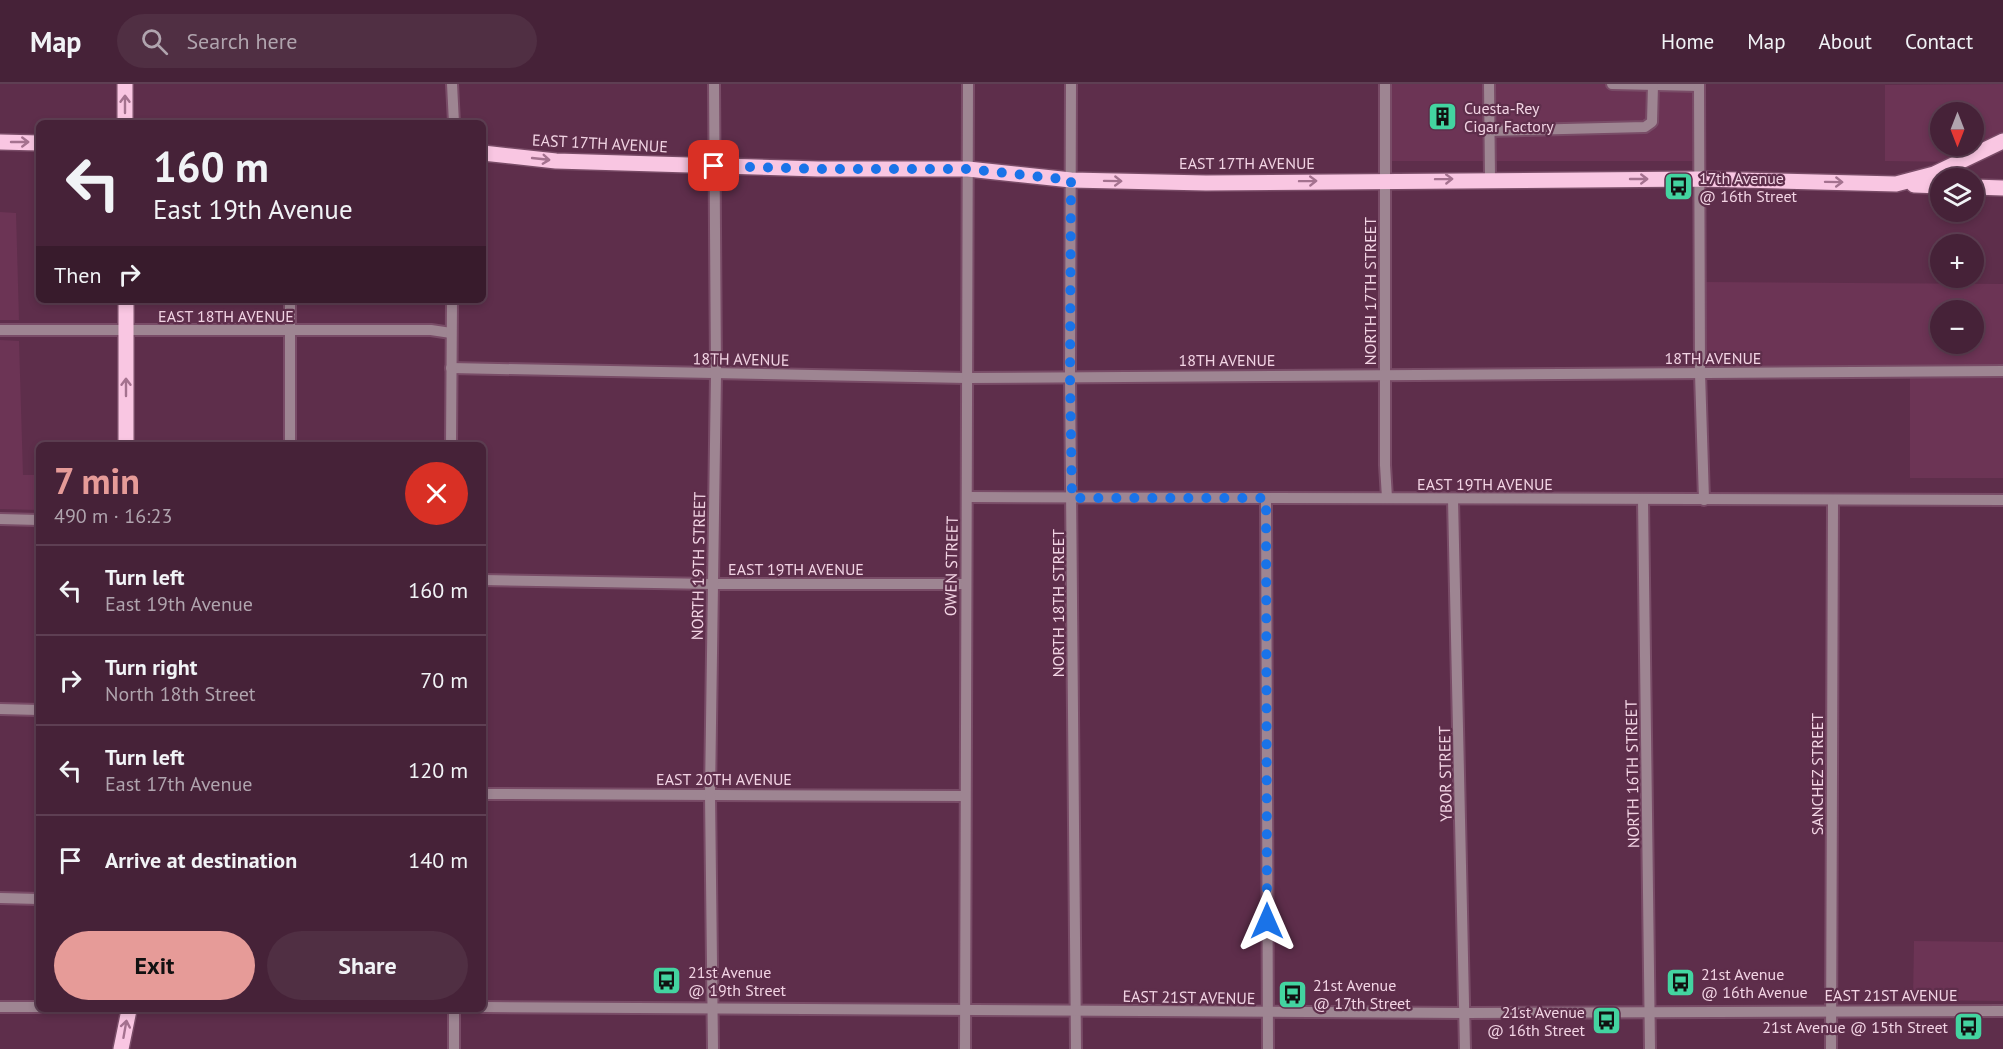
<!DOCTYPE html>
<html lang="en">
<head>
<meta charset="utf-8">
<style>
	:root { --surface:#462238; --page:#502f43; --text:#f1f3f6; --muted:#b0a4ae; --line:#5e3f53; --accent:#e69b98 }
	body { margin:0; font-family:"PT Sans",sans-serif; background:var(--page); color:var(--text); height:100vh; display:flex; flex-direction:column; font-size:22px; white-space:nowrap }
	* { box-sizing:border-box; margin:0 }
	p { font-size:20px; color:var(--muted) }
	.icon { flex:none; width:33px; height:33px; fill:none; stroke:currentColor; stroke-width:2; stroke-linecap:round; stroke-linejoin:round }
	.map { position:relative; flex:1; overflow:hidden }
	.panel { position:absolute; left:36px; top:358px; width:450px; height:570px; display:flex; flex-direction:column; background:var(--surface); border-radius:9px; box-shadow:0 3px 9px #0003,0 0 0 2px var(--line) }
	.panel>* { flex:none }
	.top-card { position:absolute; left:36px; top:36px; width:450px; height:183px; border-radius:9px; box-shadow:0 3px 9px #0003,0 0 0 2px var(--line); background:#462238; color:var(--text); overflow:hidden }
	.needle { width:39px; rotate:180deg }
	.tools { position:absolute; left:1930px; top:18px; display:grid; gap:12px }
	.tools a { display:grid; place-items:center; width:54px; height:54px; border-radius:50%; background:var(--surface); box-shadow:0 3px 9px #0003,0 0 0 2px var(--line); font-size:30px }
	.pin { position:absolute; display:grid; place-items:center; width:51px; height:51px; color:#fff; margin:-26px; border-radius:12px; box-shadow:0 3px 9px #0006 }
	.me { position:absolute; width:66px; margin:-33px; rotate:0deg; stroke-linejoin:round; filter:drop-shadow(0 0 4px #0008) }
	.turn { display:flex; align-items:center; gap:21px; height:126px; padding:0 18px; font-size:27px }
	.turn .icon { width:78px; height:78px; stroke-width:2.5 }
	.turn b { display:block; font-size:42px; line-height:51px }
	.then { display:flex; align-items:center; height:57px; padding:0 18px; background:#0003; gap:12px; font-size:22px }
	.round { display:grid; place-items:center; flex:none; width:63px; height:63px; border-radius:32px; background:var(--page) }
	.head { display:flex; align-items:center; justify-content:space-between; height:102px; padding:0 18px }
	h1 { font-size:36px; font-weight:700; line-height:45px; color:var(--accent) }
	.primary-button { display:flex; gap:12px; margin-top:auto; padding:12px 18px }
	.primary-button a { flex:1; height:69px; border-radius:36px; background:var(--accent); color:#111; font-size:24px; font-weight:700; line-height:69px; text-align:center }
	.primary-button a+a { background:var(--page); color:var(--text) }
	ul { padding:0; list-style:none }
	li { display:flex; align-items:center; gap:18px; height:90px; padding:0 18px; border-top:2px solid var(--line) }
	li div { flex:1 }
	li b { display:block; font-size:22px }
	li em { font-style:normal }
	header { display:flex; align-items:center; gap:36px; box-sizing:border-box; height:84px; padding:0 30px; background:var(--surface); border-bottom:2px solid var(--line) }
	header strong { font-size:28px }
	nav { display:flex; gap:33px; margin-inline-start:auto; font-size:21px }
	.search { width:420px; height:54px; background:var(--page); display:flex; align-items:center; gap:15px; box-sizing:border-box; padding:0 21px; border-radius:33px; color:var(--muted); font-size:22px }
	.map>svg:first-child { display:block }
</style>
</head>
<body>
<header>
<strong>Map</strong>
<div class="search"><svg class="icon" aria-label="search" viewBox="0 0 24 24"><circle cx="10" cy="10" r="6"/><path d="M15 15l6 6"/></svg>Search here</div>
<nav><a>Home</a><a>Map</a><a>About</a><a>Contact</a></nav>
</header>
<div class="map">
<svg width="2003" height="965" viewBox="0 0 2003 965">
	<rect width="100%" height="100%" fill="#5e2e4b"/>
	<g fill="#6c3455" fill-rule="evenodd">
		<rect x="1389" y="0" width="308" height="77"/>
		<path d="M2003 0V55L1958 78 1885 77V1ZM1941 28H1974V62H1941Z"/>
		<polygon points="0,128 16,129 19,236 0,236"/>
		<path d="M1702 198 2003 200V285L1702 287ZM1941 226H1974V260H1941Z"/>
		<polygon points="0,256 19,257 23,391 39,391 39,426 0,425"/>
		<rect x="1910" y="288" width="93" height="106"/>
		<polygon points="1914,857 2003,858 2003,917 1913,916"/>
	</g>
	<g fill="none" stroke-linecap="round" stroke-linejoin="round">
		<defs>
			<g id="minor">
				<polyline points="452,0 454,39"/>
				<polyline points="1071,0 1070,292 1076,965"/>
				<polyline points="1385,0 1385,381 1387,414"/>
				<polyline points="1489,0 1490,94"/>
				<polyline points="1612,0 1699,2"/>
				<polyline points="1699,0 1700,289 1704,416"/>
				<polyline points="1489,47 1645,43 1652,38 1653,1"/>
				<polyline points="290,216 290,362"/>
				<polyline points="0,246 431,246 451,249"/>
				<polyline points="451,284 967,294 2003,287"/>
				<polyline points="451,362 452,216"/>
				<polyline points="967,413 2003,416"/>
				<polyline points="1266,414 1268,965"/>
				<polyline points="1453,415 1465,965"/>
				<polyline points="1643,415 1650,965"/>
				<polyline points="0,435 39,436"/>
				<polyline points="483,496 712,500 965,500"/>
				<polyline points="0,625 39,626"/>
				<polyline points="483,710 965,712"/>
				<polyline points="0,814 39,815"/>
				<polyline points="0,923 39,923"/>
				<polyline points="483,923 1465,929 2003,927"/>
				<polyline points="454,965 454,926"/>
				<polyline points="713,965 710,710 716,289 714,0"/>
				<polyline points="965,965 968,0"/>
				<polyline points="1831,965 1833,416"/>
			</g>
			<g id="major">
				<polyline points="125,0 125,39"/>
				<polyline points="0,58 39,59"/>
				<polyline points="483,69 556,77 818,85 968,85 1071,96 1206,99 1699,95 1896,100 1934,90 2003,57"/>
				<polyline points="1914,101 1941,102"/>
				<polyline points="1974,103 2003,104"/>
				<polyline points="126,216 126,362"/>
				<polyline points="121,965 129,926"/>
			</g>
		</defs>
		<use href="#minor" stroke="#794c67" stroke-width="14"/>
		<use href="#major" stroke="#794c67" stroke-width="18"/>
		<use href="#minor" stroke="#9e8592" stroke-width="10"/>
		<use href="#major" stroke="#f9c6e2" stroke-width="15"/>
	</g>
	<defs><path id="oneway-shaft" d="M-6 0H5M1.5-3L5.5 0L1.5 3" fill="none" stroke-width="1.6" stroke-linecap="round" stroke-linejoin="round" transform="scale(1.5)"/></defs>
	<g stroke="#a4728f">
		<use href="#oneway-shaft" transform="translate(125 20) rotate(-90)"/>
		<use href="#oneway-shaft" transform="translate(20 58)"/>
		<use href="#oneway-shaft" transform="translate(541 75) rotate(6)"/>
		<use href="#oneway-shaft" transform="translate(1444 95) rotate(-1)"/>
		<use href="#oneway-shaft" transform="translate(1639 95)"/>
		<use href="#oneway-shaft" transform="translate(1113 97) rotate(1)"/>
		<use href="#oneway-shaft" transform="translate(1308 97) rotate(-1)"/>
		<use href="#oneway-shaft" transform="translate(1834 98) rotate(1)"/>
		<use href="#oneway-shaft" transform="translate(126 303) rotate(-90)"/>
		<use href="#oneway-shaft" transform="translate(125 945) rotate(-80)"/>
	</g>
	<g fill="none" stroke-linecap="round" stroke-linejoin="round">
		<polyline stroke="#1a73e8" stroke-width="10" stroke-dasharray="0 18" points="714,82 818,85 968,85 1071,96 1070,292 1072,414 1266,414 1267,837"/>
	</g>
	<defs>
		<symbol id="building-square" viewBox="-11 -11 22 22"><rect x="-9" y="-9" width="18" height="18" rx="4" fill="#43d4a0" stroke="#5e2e4b"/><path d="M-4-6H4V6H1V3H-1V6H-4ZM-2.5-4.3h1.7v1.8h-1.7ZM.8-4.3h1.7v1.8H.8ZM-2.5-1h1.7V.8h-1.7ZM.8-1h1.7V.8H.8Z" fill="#111"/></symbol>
		<symbol id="bus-square" viewBox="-11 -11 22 22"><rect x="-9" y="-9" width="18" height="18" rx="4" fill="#43d4a0" stroke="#5e2e4b"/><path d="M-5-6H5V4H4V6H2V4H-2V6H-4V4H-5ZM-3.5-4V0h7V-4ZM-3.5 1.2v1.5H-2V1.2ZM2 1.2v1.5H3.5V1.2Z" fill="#111"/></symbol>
	</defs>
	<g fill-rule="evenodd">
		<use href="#building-square" x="1426" y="16" width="33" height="33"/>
		<use href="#bus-square" x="1662" y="86" width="33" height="33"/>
		<use href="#bus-square" x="650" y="880" width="33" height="33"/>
		<use href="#bus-square" x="1664" y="882" width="33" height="33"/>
		<use href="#bus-square" x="1276" y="894" width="33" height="33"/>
		<use href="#bus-square" x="1590" y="920" width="33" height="33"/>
		<use href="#bus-square" x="1952" y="926" width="33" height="33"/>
	</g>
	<g text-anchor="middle" stroke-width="4.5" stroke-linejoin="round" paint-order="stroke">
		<g font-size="16" fill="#f2d4e4" stroke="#5e2e4b" text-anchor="start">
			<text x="1464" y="30">Cuesta-Rey<tspan x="1464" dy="18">Cigar Factory</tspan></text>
			<text x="1699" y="100">17th Avenue<tspan x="1699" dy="18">@ 16th Street</tspan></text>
			<text x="688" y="894">21st Avenue<tspan x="688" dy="18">@ 19th Street</tspan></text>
			<text x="1701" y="896">21st Avenue<tspan x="1701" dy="18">@ 16th Avenue</tspan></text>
			<text x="1313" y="907">21st Avenue<tspan x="1313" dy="18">@ 17th Street</tspan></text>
			<text x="1585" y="934" text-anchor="end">21st Avenue<tspan x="1585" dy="18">@ 16th Street</tspan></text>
			<text x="1948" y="949" text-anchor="end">21st Avenue @ 15th Street</text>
		</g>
		<g font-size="16" fill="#f2d4e4" stroke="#5e2e4b">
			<text transform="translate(600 59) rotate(3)" y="6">EAST 17TH AVENUE</text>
			<text x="1247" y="85">EAST 17TH AVENUE</text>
			<text transform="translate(1370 207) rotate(-90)" y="6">NORTH 17TH STREET</text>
			<text x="226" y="238">EAST 18TH AVENUE</text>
			<text x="1713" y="280">18TH AVENUE</text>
			<text transform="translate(741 275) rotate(1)" y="6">18TH AVENUE</text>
			<text x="1227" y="282">18TH AVENUE</text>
			<text x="1485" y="406">EAST 19TH AVENUE</text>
			<text transform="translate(698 482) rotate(-89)" y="6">NORTH 19TH STREET</text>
			<text transform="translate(951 482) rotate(-89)" y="6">OWEN STREET</text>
			<text x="796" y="491">EAST 19TH AVENUE</text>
			<text transform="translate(1058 519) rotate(-90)" y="6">NORTH 18TH STREET</text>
			<text transform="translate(1445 690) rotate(-91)" y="6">YBOR STREET</text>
			<text transform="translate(1632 690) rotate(-91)" y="6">NORTH 16TH STREET</text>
			<text transform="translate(1817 690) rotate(-90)" y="6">SANCHEZ STREET</text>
			<text x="724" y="701">EAST 20TH AVENUE</text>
			<text x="1891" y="917">EAST 21ST AVENUE</text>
			<text transform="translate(1189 913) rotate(1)" y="6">EAST 21ST AVENUE</text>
		</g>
	</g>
</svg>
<div class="tools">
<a><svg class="needle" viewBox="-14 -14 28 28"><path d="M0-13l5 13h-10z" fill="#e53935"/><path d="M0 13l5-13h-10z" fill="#b0a4ae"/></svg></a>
<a><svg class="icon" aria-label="layers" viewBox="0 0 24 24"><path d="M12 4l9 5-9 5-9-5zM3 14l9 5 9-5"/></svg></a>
<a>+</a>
<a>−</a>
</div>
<div class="pin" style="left:714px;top:82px;background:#d93025"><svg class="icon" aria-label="arrive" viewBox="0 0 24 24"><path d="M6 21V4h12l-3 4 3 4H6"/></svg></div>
<svg class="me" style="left:1267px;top:837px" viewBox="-20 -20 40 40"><path d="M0-17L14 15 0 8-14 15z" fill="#1a73e8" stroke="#fff" stroke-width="4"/></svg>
<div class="top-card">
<div class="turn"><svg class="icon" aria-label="left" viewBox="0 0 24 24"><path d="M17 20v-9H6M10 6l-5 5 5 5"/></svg><div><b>160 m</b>East 19th Avenue</div></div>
<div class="then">Then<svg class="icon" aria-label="right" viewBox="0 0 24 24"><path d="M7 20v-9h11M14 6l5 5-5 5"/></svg></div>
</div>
<section class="panel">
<div class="head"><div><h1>7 min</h1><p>490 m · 16:23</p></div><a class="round" style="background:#d93025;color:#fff"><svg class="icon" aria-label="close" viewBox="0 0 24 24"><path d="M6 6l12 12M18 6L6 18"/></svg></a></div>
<ul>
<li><svg class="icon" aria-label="left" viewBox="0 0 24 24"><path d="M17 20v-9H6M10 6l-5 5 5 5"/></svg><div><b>Turn left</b><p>East 19th Avenue</p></div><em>160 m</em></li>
<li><svg class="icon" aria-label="right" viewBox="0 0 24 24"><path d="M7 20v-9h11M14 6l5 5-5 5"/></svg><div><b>Turn right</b><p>North 18th Street</p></div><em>70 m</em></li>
<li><svg class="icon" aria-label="left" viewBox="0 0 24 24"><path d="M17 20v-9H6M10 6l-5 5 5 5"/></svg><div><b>Turn left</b><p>East 17th Avenue</p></div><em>120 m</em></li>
<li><svg class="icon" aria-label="arrive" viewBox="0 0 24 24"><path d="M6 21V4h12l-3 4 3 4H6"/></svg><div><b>Arrive at destination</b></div><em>140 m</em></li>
</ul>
<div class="primary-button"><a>Exit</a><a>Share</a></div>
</section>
</div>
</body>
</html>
